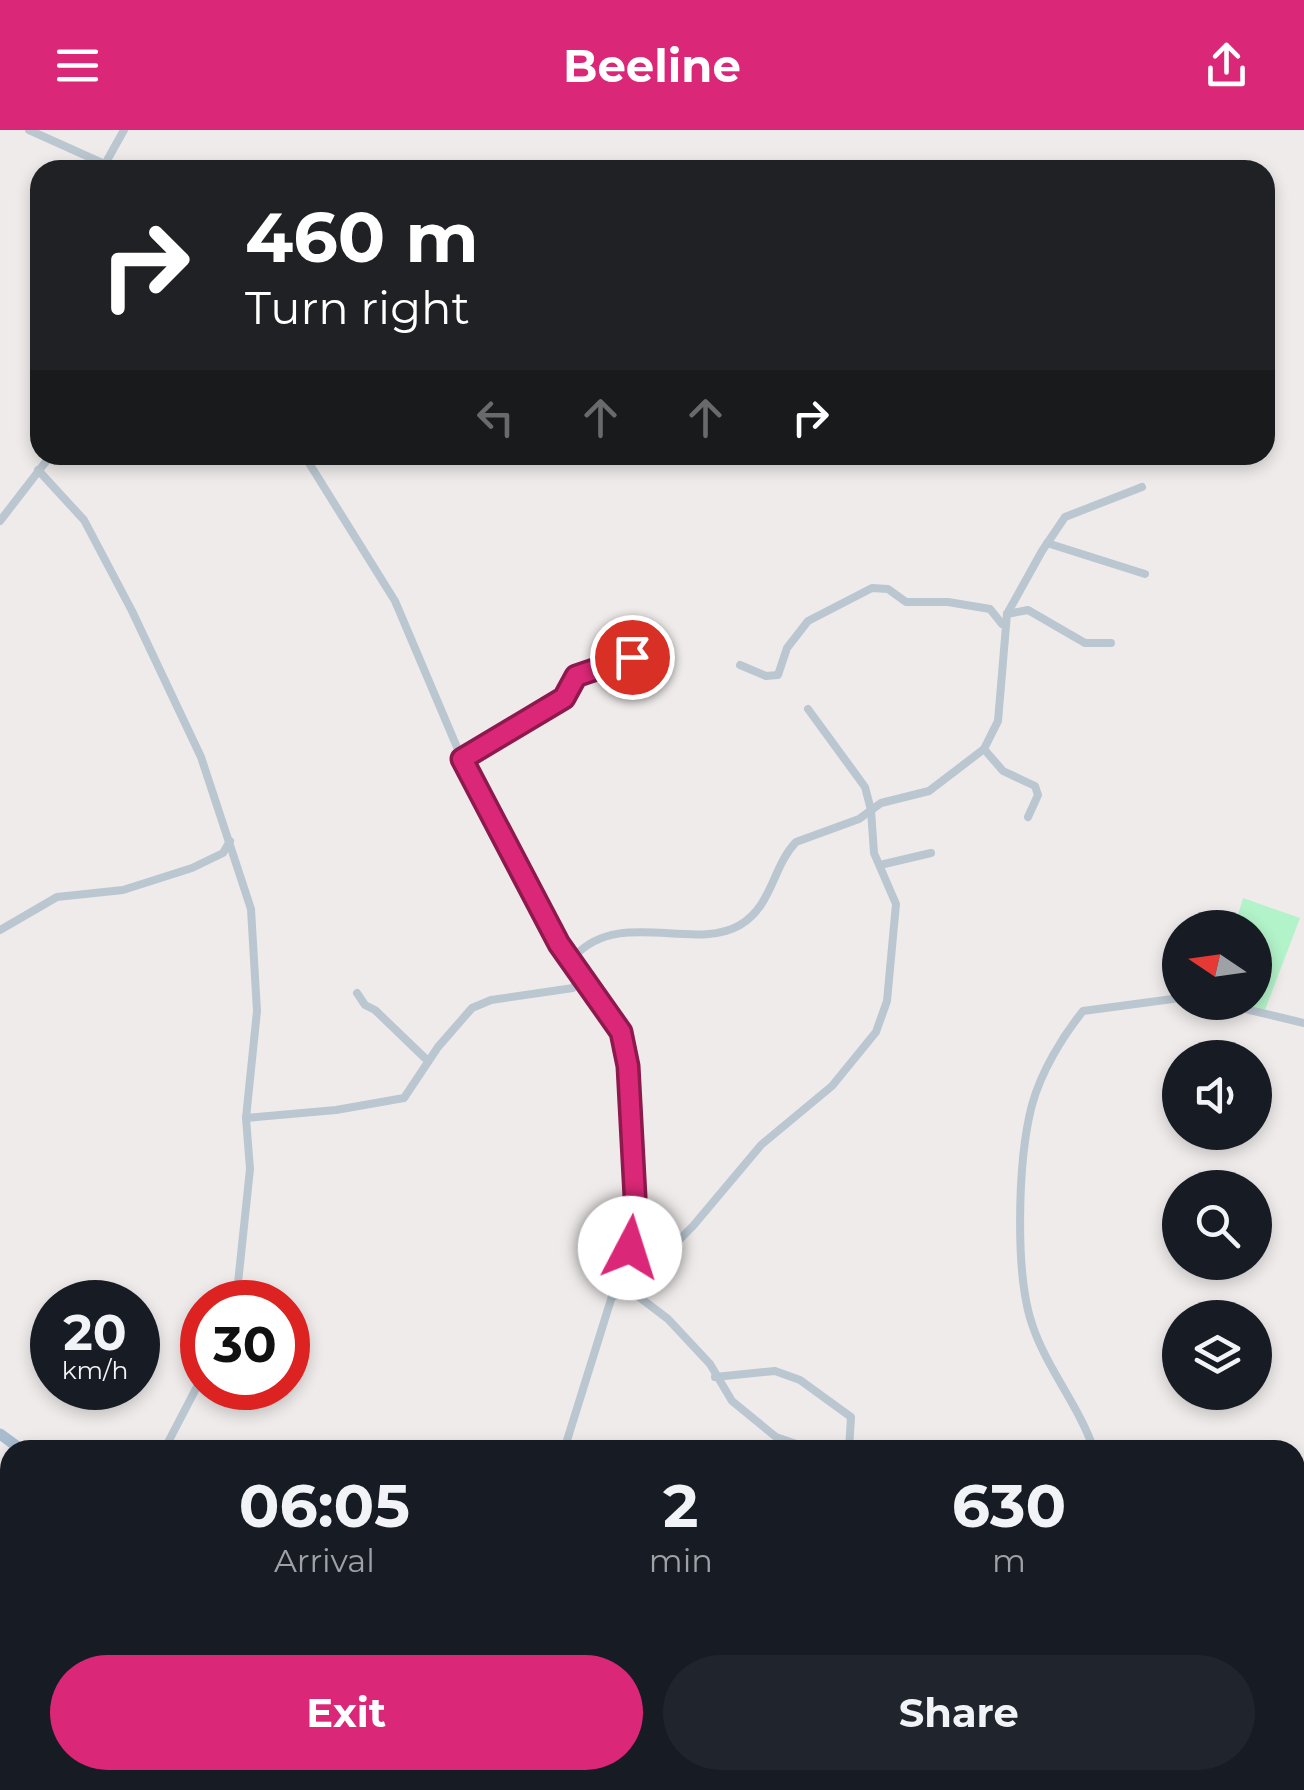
<!DOCTYPE html>
<html lang="en">
<head>
<meta charset="utf-8">
<style>
	:root { --surface:#171b24; --page:#20242c; --text:#f1f3f6; --muted:#9ea1a6; --accent:#db2777 }
	body { margin:0; font-family:Montserrat,sans-serif; background:var(--page); color:var(--text); height:100vh; display:flex; flex-direction:column; font-size:38px; white-space:nowrap }
	* { box-sizing:border-box; margin:0 }
	p { font-size:32px; color:var(--muted) }
	.icon { flex:none; width:55px; height:55px; fill:none; stroke:currentColor; stroke-width:2; stroke-linecap:round; stroke-linejoin:round }
	.map { position:relative; flex:1; overflow:hidden }
	.drawer { position:absolute; left:0px; top:1310px; width:1305px; height:350px; display:flex; flex-direction:column; background:var(--surface); border-radius:30px 30px 0 0; box-shadow:0 5px 15px #0003 }
	.drawer>* { flex:none }
	.hud { position:absolute; left:30px; top:30px; width:1245px; height:305px; border-radius:30px; box-shadow:0 5px 15px #0003; background:#202124; color:#fff; overflow:hidden }
	.needle { width:65px; rotate:283deg }
	.fabs { position:absolute; left:1162px; top:780px; display:grid; gap:20px }
	.fabs a { display:grid; place-items:center; width:110px; height:110px; border-radius:50%; background:var(--surface); box-shadow:0 5px 15px #0003; font-size:50px }
	.speed { position:absolute; left:30px; top:1150px; display:flex; gap:20px; font-size:50px; font-weight:700; text-align:center }
	.speed>* { display:grid; place-content:center; width:130px; height:130px; border-radius:50%; background:var(--surface); box-shadow:0 5px 15px #0003; line-height:1 }
	.speed small { font-size:25px; font-weight:400 }
	.speed .limit { border:15px solid #d22; background:#fff; color:#111 }
	.pin { position:absolute; display:grid; place-items:center; width:85px; height:85px; color:#fff; margin:-42px; border:5px solid #fff; border-radius:50%; box-shadow:0 2px 10px #0007 }
	.me { position:absolute; width:110px; margin:-55px; rotate:5deg; stroke-linejoin:round; filter:drop-shadow(0 0 8px #0008) }
	.turn { display:flex; align-items:center; gap:35px; height:210px; padding:0 50px; font-size:45px }
	.turn .icon { width:130px; height:130px; stroke-width:2.5 }
	.turn b { display:block; font-size:70px; line-height:85px }
	.lanes { display:flex; align-items:center; height:95px; padding:0 50px; background:#0003; justify-content:center; gap:50px; direction:ltr }
	.lanes .off { opacity:.35 }
	.eta { display:flex; justify-content:space-evenly; align-items:center; height:170px; text-align:center }
	.eta b { font-size:60px; font-weight:700; line-height:70px }
	.cta { display:flex; gap:20px; margin-top:auto; padding:20px 50px }
	.cta a { flex:1; height:115px; border-radius:60px; background:var(--accent); color:#fff; font-size:40px; font-weight:700; line-height:115px; text-align:center }
	.cta a+a { background:var(--page); color:var(--text) }
	header { display:flex; justify-content:space-between; align-items:center; height:130px; padding:0 50px; background:var(--accent); color:#fff; font-size:45px; font-weight:700 }
	.map>svg:first-child { display:block }
</style>
</head>
<body>
<header><svg class="icon" aria-label="menu" viewBox="0 0 24 24"><path d="M4 6h16M4 12h16M4 18h16"/></svg>Beeline<svg class="icon" aria-label="share" viewBox="0 0 24 24"><path d="M12 15V3M7 8l5-5 5 5M5 13v7h14v-7"/></svg></header>
<div class="map">
<svg width="1304" height="1660" viewBox="0 0 1304 1660">
	<rect width="100%" height="100%" fill="#efebeb"/>
	<polygon fill="#b3f3c9" points="1243,768 1300,788 1265,880 1239,873 1255,872 1255,798 1234,798"/>
	<g fill="none" stroke-linecap="round" stroke-linejoin="round">
		<g stroke="#bac7d0" stroke-width="8">
			<polyline points="29,0 118,40"/>
			<polyline points="105,34 124,0"/>
			<polyline points="304,325 395,471 462,629 547,792 621,902 625,915 633,1099 564,1320"/>
			<polyline points="38,340 84,390 132,481 201,627 251,779 257,881 246,988 250,1039 236,1172"/>
			<polyline points="0,391 51,325"/>
			<polyline points="1047,413 1145,444"/>
			<polyline points="1007,484 1028,480 1085,513 1111,513"/>
			<polyline points="740,535 766,546 778,545 787,518 808,491 872,458 888,459 906,472 948,472 990,479 1002,494"/>
			<polyline points="984,619 1003,641 1035,656 1038,665 1028,687"/>
			<polyline points="462,629 564,568 576,546 632,527 644,540"/>
			<polyline points="880,735 931,723"/>
			<polyline points="0,800 57,767 123,760 192,738 223,723 230,711"/>
			<polyline points="357,863 365,875 375,880 428,931"/>
			<polyline points="1216,872 1304,893"/>
			<path d="M246 988 336 980 404 968 438 917 472 878 491 870 573 858 578 848 575 826C619 778 694 822 740 795 773 775 772 737 796 712L859 689 881 673 929 661 984 619 998 591 1007 484 1042 421 1065 387 1142 357"/>
			<polyline points="626,1157 668,1189 710,1234 732,1271 776,1307 814,1320"/>
			<polyline points="614,1166 649,1140 693,1096 761,1015 832,956 876,902 887,871 896,774 874,723 871,680 865,657 808,579"/>
			<polyline points="715,1247 775,1241 800,1250 851,1287 849,1320"/>
			<polyline points="164,1320 202,1247"/>
			<path d="M1094 1320C1079 1276 1048 1240 1033 1197 1014 1145 1018 1028 1032 975 1041 942 1062 907 1083 881L1180 868"/>
			<polyline points="1295,1591 1304,1595"/>
			<polyline points="1056,1650 1057,1660"/>
			<polyline points="228,1660 232,1650"/>
			<polyline points="422,1660 429,1650"/>
			<polyline points="616,1660 617,1660"/>
		</g>
		<polyline stroke="#bbcad8" stroke-width="10" points="1295,1522 1304,1520"/>
		<g stroke="#a7bdcf" stroke-width="11">
			<polyline points="0,1304 22,1320"/>
			<polyline points="464,1650 478,1660"/>
		</g>
	</g>
	<g fill="none" stroke-linecap="round" stroke-linejoin="round">
		<defs>
			<polyline id="route" points="630,1118 635,1067 628,936 621,902 559,814 462,629 564,568 576,546 632,527"/>
		</defs>
		<use href="#route" stroke="#8e194d" stroke-width="25"/>
		<use href="#route" stroke="#db2777" stroke-width="18"/>
	</g>
</svg>
<div class="fabs">
<a><svg class="needle" viewBox="-14 -14 28 28"><path d="M0-13l5 13h-10z" fill="#e53935"/><path d="M0 13l5-13h-10z" fill="#9ea1a6"/></svg></a>
<a><svg class="icon" aria-label="sound" viewBox="0 0 24 24"><path d="M4 9h4l5-4v14l-5-4H4zM17 9q2 3 0 6"/></svg></a>
<a><svg class="icon" aria-label="search" viewBox="0 0 24 24"><circle cx="10" cy="10" r="6"/><path d="M15 15l6 6"/></svg></a>
<a><svg class="icon" aria-label="layers" viewBox="0 0 24 24"><path d="M12 4l9 5-9 5-9-5zM3 14l9 5 9-5"/></svg></a>
</div>
<div class="speed"><div>20<small>km/h</small></div><div class="limit">30</div></div>
<div class="pin" style="left:632px;top:527px;background:#d93025"><svg class="icon" aria-label="arrive" viewBox="0 0 24 24"><path d="M6 21V4h12l-3 4 3 4H6"/></svg></div>
<svg class="me" style="left:630px;top:1118px" viewBox="-20 -20 40 40"><circle r="19" fill="#fff"/><path d="M0-13L10 11 0 6-10 11z" fill="#db2777"/></svg>
<div class="hud">
<div class="turn"><svg class="icon" aria-label="right" viewBox="0 0 24 24"><path d="M7 20v-9h11M14 6l5 5-5 5"/></svg><div><b>460 m</b>Turn right</div></div>
<div class="lanes"><svg class="icon off" aria-label="left" viewBox="0 0 24 24"><path d="M17 20v-9H6M10 6l-5 5 5 5"/></svg><svg class="icon off" aria-label="ahead" viewBox="0 0 24 24"><path d="M12 20V5M6 11l6-6 6 6"/></svg><svg class="icon off" aria-label="ahead" viewBox="0 0 24 24"><path d="M12 20V5M6 11l6-6 6 6"/></svg><svg class="icon" aria-label="right" viewBox="0 0 24 24"><path d="M7 20v-9h11M14 6l5 5-5 5"/></svg></div>
</div>
<section class="drawer">
<div class="eta">
<div><b>06:05</b><p>Arrival</p></div>
<div><b>2</b><p>min</p></div>
<div><b>630</b><p>m</p></div>
</div>
<div class="cta"><a>Exit</a><a>Share</a></div>
</section>
</div>
</body>
</html>
